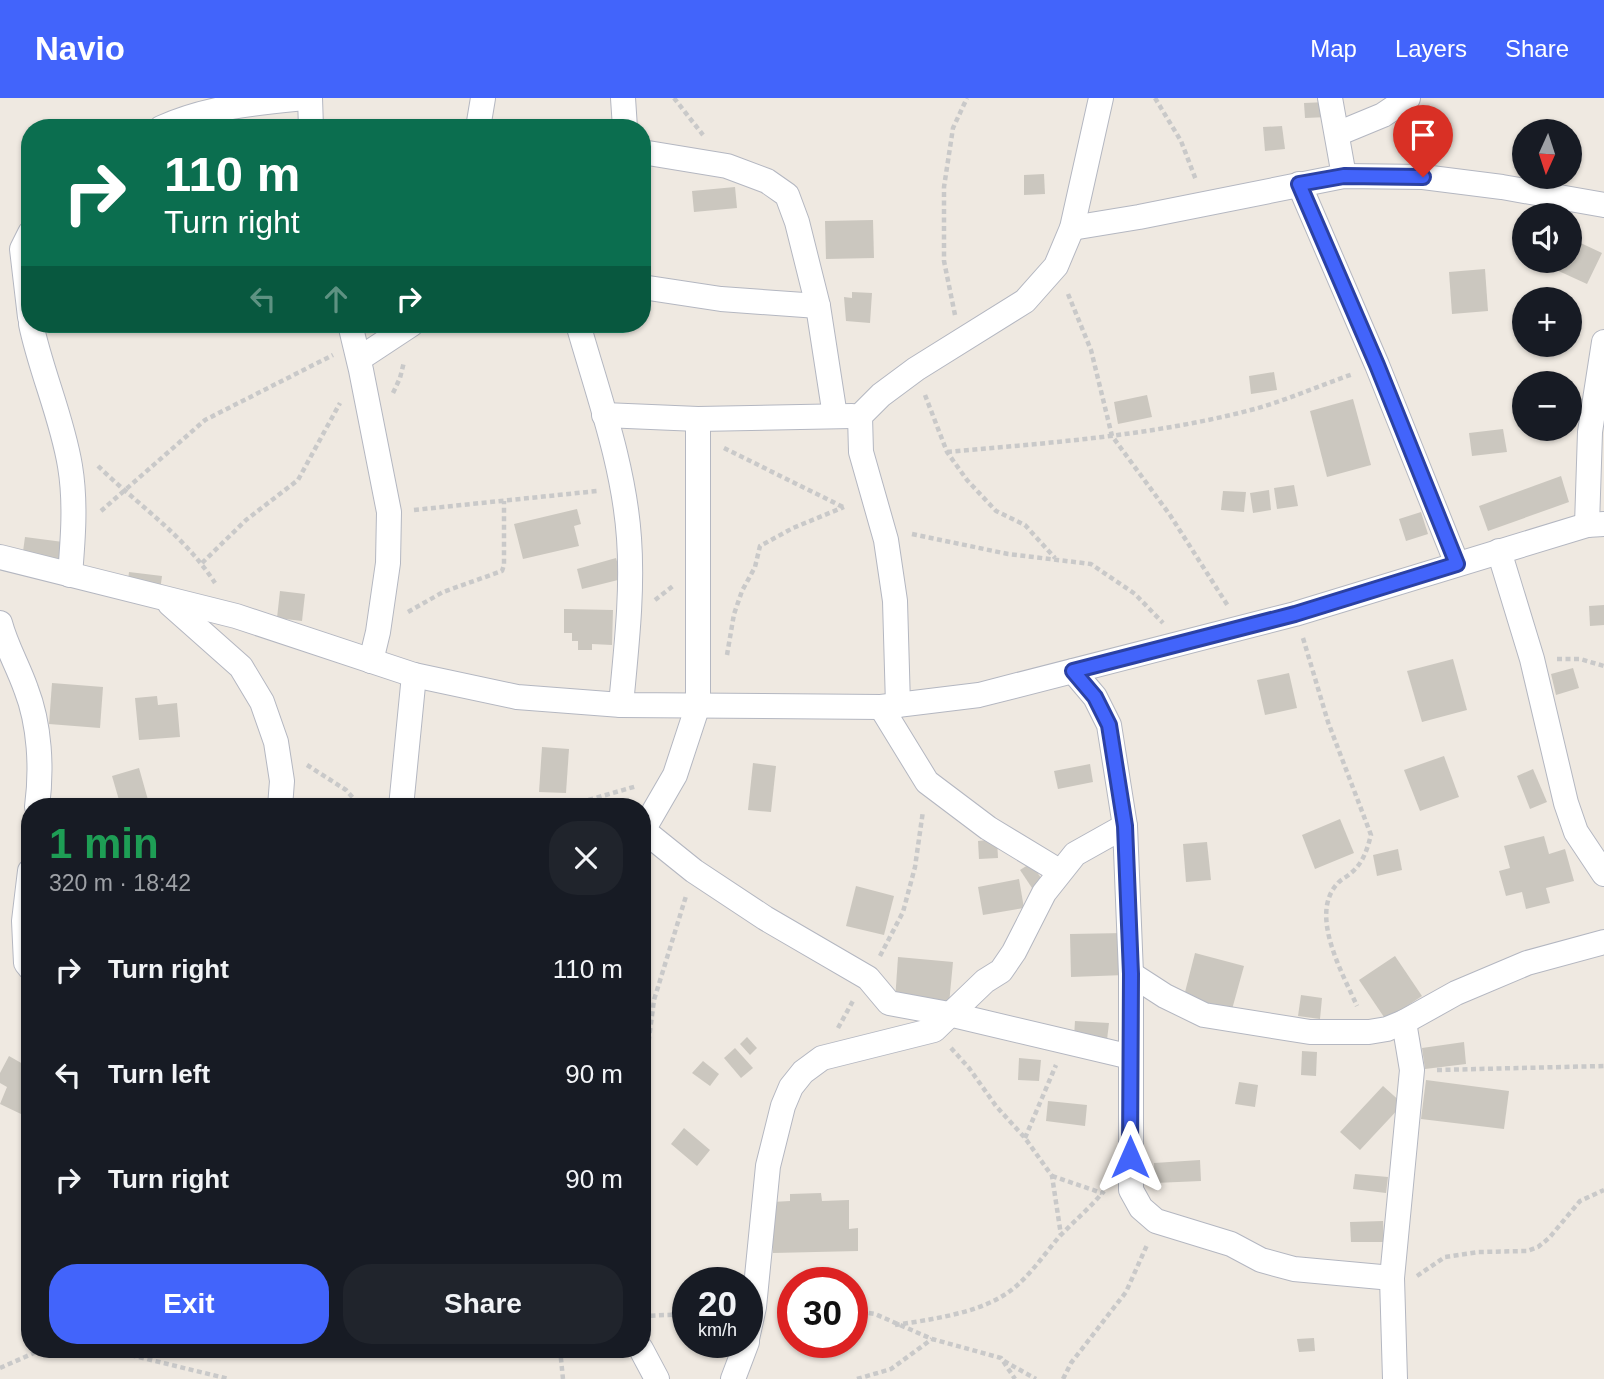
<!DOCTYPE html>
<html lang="en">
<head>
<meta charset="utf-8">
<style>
	:root { --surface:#171b24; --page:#20242c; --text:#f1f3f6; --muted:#9ea1a6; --accent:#4264fb }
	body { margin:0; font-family:Helvetica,sans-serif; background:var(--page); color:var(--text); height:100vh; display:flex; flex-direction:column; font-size:26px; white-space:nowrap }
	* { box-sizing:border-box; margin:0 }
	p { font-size:23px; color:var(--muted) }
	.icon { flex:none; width:38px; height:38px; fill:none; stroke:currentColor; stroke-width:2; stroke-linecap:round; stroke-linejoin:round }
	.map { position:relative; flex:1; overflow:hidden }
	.details { position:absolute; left:21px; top:700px; width:630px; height:560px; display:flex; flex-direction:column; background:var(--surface); border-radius:28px; box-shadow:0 2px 5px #0004 }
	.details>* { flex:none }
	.guide { position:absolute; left:21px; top:21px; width:630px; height:214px; border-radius:28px; box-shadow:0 2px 5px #0004; background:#0b6e4f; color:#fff; overflow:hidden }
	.needle { width:46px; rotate:183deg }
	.fabs { position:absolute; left:1512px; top:21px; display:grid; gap:14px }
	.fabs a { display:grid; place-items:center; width:70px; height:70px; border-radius:50%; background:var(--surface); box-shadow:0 2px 5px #0004; font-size:35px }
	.speed { position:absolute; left:672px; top:1169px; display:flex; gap:14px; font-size:35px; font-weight:700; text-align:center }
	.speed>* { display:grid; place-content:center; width:91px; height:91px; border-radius:50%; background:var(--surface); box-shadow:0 2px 5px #0004; line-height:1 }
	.speed small { font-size:18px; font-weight:400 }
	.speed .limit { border:10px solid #d22; background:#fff; color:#111 }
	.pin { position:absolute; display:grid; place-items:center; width:60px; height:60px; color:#fff; margin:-72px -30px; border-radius:50% 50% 50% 0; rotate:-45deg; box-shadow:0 0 7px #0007 }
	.pin .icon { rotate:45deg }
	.me { position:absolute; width:77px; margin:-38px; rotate:0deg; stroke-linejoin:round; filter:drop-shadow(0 0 5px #0008) }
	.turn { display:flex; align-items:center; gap:24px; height:147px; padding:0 28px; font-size:32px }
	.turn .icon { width:91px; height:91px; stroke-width:2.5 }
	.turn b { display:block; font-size:49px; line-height:60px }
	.lanes { display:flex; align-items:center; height:66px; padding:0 28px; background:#0003; justify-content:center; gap:35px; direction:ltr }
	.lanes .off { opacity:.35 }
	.round { display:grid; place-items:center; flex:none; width:74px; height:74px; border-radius:28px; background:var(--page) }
	.headline { display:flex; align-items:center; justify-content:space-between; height:119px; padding:0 28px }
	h1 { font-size:42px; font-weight:800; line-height:52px; color:#1e9e55 }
	.action { display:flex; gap:14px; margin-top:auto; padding:14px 28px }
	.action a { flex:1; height:80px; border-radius:28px; background:var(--accent); color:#fff; font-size:28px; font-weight:800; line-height:80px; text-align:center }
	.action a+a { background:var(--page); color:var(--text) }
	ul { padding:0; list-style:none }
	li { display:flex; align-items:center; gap:21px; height:105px; padding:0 28px }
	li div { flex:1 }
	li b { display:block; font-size:26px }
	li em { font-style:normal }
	header { display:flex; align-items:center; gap:42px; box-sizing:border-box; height:98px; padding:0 35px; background:var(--accent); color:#fff }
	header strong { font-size:33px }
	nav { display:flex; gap:38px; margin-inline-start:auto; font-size:24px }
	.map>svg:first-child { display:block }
</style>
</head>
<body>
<header>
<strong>Navio</strong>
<nav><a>Map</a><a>Layers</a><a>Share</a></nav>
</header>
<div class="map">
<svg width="1604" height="1281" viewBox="0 0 1604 1281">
	<rect width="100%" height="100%" fill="#efe9e1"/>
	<g fill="#cbc7bf">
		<polygon points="1327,4 1328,19 1305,20 1304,5"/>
		<polygon points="1282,28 1285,51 1265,53 1263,29"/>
		<polygon points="1044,76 1045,96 1024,97 1024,77"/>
		<polygon points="735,89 737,110 694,114 692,93"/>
		<polygon points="873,122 874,160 826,161 825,123"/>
		<polygon points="1570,140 1602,155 1587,186 1552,170 1555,163 1570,163"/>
		<polygon points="1485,171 1488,213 1452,216 1449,174"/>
		<polygon points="852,194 872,195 870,225 846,223 844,199 852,200"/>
		<polygon points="477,226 498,226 497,231 477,230"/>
		<polygon points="1274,274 1277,292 1251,296 1249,278"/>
		<polygon points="1147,297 1152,319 1118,326 1114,304"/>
		<polygon points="1353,301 1371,367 1327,379 1310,313"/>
		<polygon points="1503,331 1507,354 1472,358 1469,335"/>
		<polygon points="1561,378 1569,404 1488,433 1479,408"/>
		<polygon points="1294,387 1298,408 1277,411 1274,390"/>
		<polygon points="1269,392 1271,412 1253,415 1250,395"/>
		<polygon points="1223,393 1246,394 1244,414 1221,412"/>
		<polygon points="577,411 581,426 574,428 579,448 523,461 514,426"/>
		<polygon points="1421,414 1428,436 1406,443 1399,421"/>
		<polygon points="25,439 63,444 60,466 22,461"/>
		<polygon points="616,460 622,481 582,491 577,471"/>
		<polygon points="129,474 162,478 160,493 127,489"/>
		<polygon points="280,493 305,496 302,523 277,520"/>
		<polygon points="1604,507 1604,527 1590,528 1589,508"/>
		<polygon points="564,511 613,512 612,547 592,546 592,552 578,552 578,543 572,543 572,535 564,535"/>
		<polygon points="1453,561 1467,612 1422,624 1407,573"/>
		<polygon points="1573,570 1579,590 1556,597 1551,576"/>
		<polygon points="1289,575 1297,610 1265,617 1257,582"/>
		<polygon points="52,585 103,589 100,630 49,626"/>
		<polygon points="157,598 158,607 177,605 180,639 139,642 135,600"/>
		<polygon points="542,649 569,651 566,695 539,694"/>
		<polygon points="1444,658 1459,699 1420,713 1404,672"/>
		<polygon points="753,665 776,668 771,714 748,712"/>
		<polygon points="1090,666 1093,684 1058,691 1054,673"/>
		<polygon points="139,670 150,709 121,709 112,678"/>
		<polygon points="1533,671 1547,704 1530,711 1517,678"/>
		<polygon points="1340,721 1354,755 1315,771 1302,737"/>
		<polygon points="1544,738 1549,756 1565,751 1574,783 1546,790 1550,805 1526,811 1522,794 1506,798 1499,773 1510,770 1504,748"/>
		<polygon points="997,741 998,760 979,761 978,743"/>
		<polygon points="1207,744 1211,782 1186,784 1183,746"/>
		<polygon points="1398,751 1402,772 1377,778 1373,757"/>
		<polygon points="1031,765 1043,783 1032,790 1020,772"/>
		<polygon points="1019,781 1024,810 983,817 978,789"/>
		<polygon points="856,788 894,798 884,837 846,828"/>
		<polygon points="1124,835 1125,877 1071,879 1070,836"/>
		<polygon points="1195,855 1244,868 1231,915 1183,902"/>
		<polygon points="1395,858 1422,898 1386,922 1359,882"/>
		<polygon points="898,859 953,864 949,906 895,903"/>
		<polygon points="1301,897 1322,900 1320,921 1298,918"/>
		<polygon points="1075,923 1109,925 1107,942 1074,939"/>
		<polygon points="747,939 757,950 750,957 740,946"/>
		<polygon points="1464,944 1466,966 1425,971 1422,950"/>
		<polygon points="735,950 753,970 741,980 724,960"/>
		<polygon points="1302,953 1317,954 1316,978 1301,977"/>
		<polygon points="9,958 30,970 30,1001 21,1016 0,1006 7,989 0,985 0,975"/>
		<polygon points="1019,960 1041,962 1039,983 1018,982"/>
		<polygon points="703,963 719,976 710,988 692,975"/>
		<polygon points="1426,982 1509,993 1504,1031 1421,1021"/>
		<polygon points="1239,984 1258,987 1255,1009 1235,1006"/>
		<polygon points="1383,988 1403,1006 1360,1052 1340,1034"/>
		<polygon points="1048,1003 1087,1007 1085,1028 1046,1023"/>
		<polygon points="684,1030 710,1052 697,1068 671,1046"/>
		<polygon points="1200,1062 1201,1083 1155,1085 1154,1065"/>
		<polygon points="1355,1076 1388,1079 1386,1095 1353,1091"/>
		<polygon points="821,1095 822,1103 849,1102 849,1131 858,1130 858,1153 773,1155 772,1104 790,1103 790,1096"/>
		<polygon points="1383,1123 1384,1144 1351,1144 1350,1124"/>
		<polygon points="1314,1240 1315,1253 1299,1254 1297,1241"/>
		<polygon points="579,1251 596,1251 590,1259"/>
	</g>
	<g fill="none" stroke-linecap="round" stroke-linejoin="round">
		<defs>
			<g id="minor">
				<polyline points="310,0 311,30"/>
				<polyline points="623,0 625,30"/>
				<polyline points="1330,0 1344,78"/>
				<path d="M161 30C207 9 256 5 305 0"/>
				<polyline points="478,30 483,0"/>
				<polyline points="1337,36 1383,17 1408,0"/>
				<polyline points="642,54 727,68 767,83 787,97 797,124 818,208 835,318"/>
				<polyline points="1299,86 1377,267 1457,466"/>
				<polyline points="1072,130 1139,119 1344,78 1423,79 1502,89 1604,107"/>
				<polyline points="30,135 22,151 30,219"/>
				<polyline points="642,189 721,201 818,208"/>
				<path d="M31 226C41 274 62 319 70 368 76 404 73 441 70 477"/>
				<polyline points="350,226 361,272 389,414 388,465 378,534 371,563"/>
				<path d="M578 226C598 296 624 367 629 440 633 495 626 552 621 607"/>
				<polyline points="359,261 412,226"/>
				<polyline points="604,317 698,321 852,318"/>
				<polyline points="1587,427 1590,334 1604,244"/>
				<polyline points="1499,453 1532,561 1566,705 1576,734 1604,776"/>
				<polyline points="0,459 236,518 414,577 517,599 621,607 881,609 979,597 1295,516 1587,427 1604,426"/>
				<polyline points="170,506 241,569 262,604 276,644 282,683 280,709"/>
				<path d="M0 525C6 548 18 568 26 591 40 627 42 671 37 709"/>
				<polyline points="1073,573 1095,599 1109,627 1125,728 1131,876 1131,1092 1141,1110 1156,1123 1231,1146 1261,1162 1294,1171 1392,1180"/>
				<polyline points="898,607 895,503 886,442 861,354 860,318 881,297 916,271 1025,203 1056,168 1072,130 1101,0"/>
				<polyline points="881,609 927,684 988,730 1059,773"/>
				<polyline points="401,709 414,577"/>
				<polyline points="643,732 694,773 765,820 868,880 889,905 949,916 1131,959"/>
				<polyline points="642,734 675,677 698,607 698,321"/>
				<polyline points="30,773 24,823 26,865 30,870"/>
				<polyline points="1131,876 1165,898 1204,917 1310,934 1369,934 1387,931 1404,924 1456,895 1527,865 1604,844"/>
				<polyline points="747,1241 754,1209 768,1068 783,1008 791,989 803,974 822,960 934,932 985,883 1001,873 1014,854 1044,795 1075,756 1125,728"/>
				<polyline points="641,1251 657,1281"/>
				<polyline points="733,1281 747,1244"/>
				<polyline points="1395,1281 1392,1180 1412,972 1404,924"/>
			</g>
		</defs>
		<use href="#minor" stroke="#b4b7c1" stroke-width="26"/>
		<g stroke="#c9c9c9" stroke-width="4.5" stroke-dasharray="5 3.5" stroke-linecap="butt">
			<polyline points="674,0 703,37"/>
			<polyline points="1155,0 1181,43 1196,82"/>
			<polyline points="1068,196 1091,252 1112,338 1170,417 1228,508"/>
			<polyline points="955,217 944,163 944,89 953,30 967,0"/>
			<polyline points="393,295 400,280 404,264"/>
			<polyline points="925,297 947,354 967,382 996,413 1025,427 1055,460"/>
			<polyline points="724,350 845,410"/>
			<path d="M947 354C1047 345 1149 338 1247 313 1283 304 1318 288 1353 276"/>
			<path d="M98 368C138 407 184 437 215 485"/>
			<polyline points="414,412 597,393"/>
			<polyline points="101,413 205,322 333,257"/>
			<polyline points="912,436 1008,456 1091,466 1135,496 1163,525"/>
			<polyline points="202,465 246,422 298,382 340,305"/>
			<polyline points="655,502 673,488"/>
			<polyline points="408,514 443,494 502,473 504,467 504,403"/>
			<path d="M1303 540 1328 624 1371 737C1367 752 1363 765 1351 775 1347 779 1341 781 1338 785 1308 816 1343 876 1357 908"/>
			<polyline points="727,557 734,516 742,493 755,469 760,448 793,430 844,409"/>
			<polyline points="1557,561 1580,561 1604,568"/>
			<polyline points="307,667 346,692 361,709"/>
			<polyline points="564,709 637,688"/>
			<polyline points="880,858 903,814 915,769 923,713"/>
			<polyline points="838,930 854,901"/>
			<polyline points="951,950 969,970 996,1008 1025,1040 1052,1078 1061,1137"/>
			<polyline points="1437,972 1604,968"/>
			<polyline points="642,994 654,902 686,798"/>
			<polyline points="1025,1040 1056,967"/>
			<polyline points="1052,1078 1102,1095"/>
			<polyline points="1417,1178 1445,1159 1478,1154 1527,1153 1538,1149 1549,1140 1580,1103 1604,1092"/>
			<polyline points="780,1211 793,1212"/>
			<polyline points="852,1212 875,1216 932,1241 1001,1260 1015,1281"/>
			<polyline points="642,1218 688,1216"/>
			<path d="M895 1227C928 1222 971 1216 999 1200 1024 1187 1041 1160 1059 1139 1074 1123 1090 1110 1104 1093"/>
			<polyline points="106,1251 229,1281"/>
			<polyline points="560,1251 563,1281"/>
			<polyline points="1004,1263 1036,1281"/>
			<polyline points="0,1270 43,1251"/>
			<polyline points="857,1281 891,1271 932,1241"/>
			<polyline points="1063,1281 1071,1265 1126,1194 1147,1147"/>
		</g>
		<use href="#minor" stroke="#fff" stroke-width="24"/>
	</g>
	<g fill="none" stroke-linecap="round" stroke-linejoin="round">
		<defs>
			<polyline id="route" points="1130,1059 1131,876 1125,728 1109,627 1095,599 1073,573 1295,516 1457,466 1377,267 1299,86 1344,78 1423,79"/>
		</defs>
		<use href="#route" stroke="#2b41a3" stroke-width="18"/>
		<use href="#route" stroke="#4264fb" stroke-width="12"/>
	</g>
</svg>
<div class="fabs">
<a><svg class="needle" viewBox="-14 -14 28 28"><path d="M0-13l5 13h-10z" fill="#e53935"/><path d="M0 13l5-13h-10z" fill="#9ea1a6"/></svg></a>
<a><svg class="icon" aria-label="sound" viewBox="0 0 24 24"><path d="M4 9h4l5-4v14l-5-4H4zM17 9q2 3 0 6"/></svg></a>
<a>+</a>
<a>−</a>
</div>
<div class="speed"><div>20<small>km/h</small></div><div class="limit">30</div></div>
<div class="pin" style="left:1423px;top:79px;background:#d93025"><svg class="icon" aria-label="arrive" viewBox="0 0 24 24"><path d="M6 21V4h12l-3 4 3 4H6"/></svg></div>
<svg class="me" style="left:1130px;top:1059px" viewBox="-20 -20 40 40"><path d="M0-17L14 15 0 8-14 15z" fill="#4264fb" stroke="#fff" stroke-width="4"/></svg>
<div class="guide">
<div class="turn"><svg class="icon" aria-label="right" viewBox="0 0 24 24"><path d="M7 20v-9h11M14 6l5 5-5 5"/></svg><div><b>110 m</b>Turn right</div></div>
<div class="lanes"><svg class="icon off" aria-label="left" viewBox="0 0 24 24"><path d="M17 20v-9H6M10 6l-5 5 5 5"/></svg><svg class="icon off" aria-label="ahead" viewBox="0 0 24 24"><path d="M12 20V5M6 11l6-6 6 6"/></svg><svg class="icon" aria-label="right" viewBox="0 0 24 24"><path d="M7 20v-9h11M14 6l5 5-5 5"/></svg></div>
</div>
<section class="details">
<div class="headline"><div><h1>1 min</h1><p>320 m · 18:42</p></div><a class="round"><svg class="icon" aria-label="close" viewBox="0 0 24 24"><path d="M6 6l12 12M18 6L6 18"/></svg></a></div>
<ul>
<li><svg class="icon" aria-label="right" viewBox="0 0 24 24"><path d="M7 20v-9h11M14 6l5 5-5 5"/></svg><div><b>Turn right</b></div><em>110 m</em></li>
<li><svg class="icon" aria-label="left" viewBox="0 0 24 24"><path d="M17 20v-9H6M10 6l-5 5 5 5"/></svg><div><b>Turn left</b></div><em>90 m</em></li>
<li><svg class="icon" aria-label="right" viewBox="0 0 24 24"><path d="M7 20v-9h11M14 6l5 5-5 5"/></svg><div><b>Turn right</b></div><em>90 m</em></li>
</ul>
<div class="action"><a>Exit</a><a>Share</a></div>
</section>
</div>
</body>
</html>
